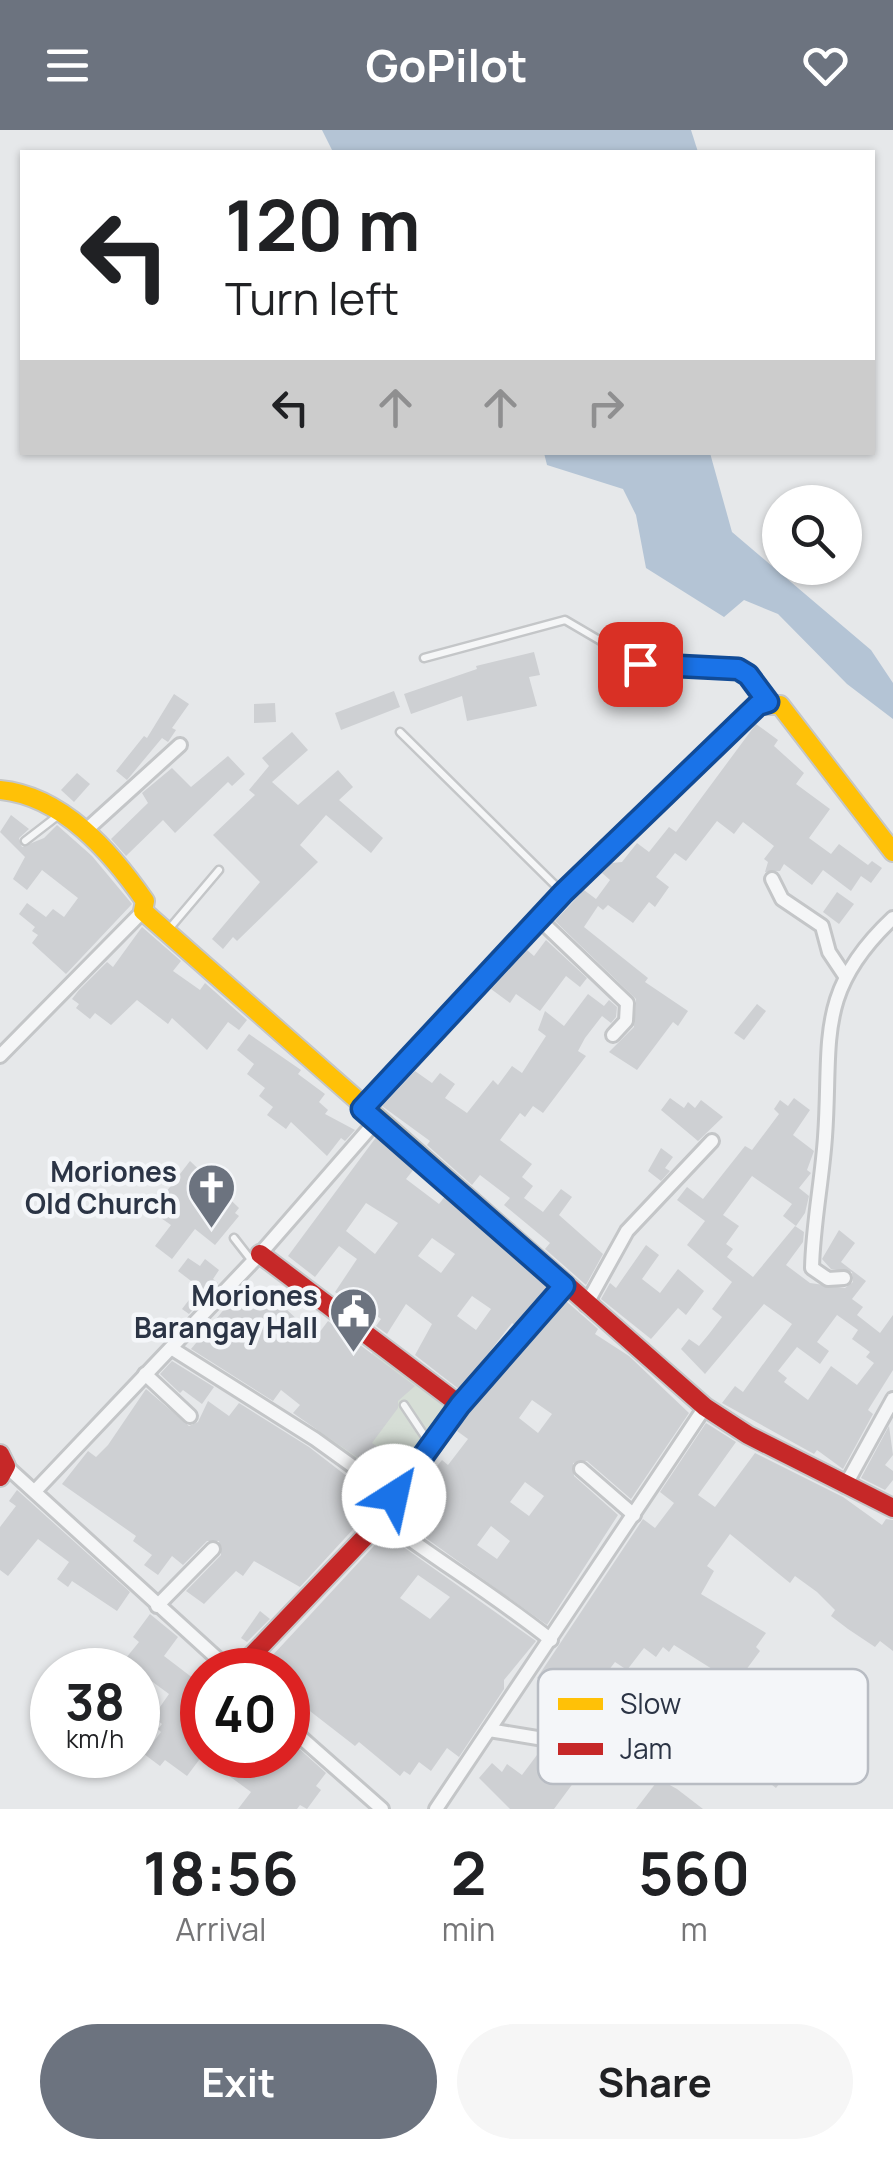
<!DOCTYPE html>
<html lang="en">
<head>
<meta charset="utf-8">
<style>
	:root { --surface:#fff; --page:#f6f6f6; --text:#202124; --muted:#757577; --accent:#6c737f }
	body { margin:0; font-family:Manrope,sans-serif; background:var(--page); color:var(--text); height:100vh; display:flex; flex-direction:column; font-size:38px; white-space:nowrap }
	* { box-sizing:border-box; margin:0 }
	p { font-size:32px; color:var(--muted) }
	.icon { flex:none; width:55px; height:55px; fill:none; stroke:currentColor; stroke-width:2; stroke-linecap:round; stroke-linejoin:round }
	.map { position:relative; height:1679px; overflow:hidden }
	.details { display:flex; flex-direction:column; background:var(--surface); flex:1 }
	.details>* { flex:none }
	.guide { position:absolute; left:20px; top:20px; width:855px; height:305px; border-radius:0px; box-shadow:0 2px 8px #0004; background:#fff; color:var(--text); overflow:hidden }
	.controls { position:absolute; left:762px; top:355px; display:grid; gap:20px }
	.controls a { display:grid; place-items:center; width:100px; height:100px; border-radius:50%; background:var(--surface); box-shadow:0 2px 8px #0004; font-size:50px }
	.speed { position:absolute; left:30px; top:1518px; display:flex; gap:20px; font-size:50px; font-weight:700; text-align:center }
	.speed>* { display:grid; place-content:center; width:130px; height:130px; border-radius:50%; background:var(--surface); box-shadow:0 2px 8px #0004; line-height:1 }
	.speed small { font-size:25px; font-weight:400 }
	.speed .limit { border:15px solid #d22; background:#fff; color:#111 }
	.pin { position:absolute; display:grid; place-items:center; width:85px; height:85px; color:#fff; margin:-42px; border-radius:20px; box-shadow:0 5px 15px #0006 }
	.me { position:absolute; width:110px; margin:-55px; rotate:35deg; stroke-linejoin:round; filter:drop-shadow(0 0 8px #0008) }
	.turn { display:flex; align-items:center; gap:35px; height:210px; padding:0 40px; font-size:45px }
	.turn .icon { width:130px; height:130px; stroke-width:2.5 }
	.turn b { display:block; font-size:70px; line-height:85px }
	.lanes { display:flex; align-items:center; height:95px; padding:0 40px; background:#0003; justify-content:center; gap:50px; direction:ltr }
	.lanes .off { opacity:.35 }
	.eta { display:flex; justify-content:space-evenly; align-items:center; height:170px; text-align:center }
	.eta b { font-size:60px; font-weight:700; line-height:70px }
	.action { display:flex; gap:20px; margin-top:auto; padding:20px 40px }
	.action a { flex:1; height:115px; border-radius:60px; background:var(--accent); color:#fff; font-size:40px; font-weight:700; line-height:115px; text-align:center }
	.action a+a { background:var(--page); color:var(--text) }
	header { display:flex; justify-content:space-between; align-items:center; height:130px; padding:0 40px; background:var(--accent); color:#fff; font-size:45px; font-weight:700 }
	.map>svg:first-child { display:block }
</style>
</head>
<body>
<header><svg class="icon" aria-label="menu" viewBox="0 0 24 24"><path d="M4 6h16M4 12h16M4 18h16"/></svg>GoPilot<svg class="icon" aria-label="heart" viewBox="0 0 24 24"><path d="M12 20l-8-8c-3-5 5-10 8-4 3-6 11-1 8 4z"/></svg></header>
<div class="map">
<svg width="893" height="1679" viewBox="0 0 893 1679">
	<rect width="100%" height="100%" fill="#e6e8ea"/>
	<polygon fill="#d6ded6" points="376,1218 449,1272 388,1355 315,1302"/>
	<g fill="#b4c4d5">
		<polygon points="322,0 691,0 698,22 333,22"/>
		<polygon points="544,323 710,323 732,402 871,520 893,553 893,589 847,554 778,484 744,470 724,487 646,438 636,385 623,359 547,335"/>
	</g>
	<g fill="#ced0d3" fill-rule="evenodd">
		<polygon points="534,522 540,545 529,547 537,576 467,591 462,566 411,584 404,564 477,539 476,536"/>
		<polygon points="394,561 400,577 341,600 335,583"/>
		<polygon points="174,564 189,574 172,598 176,600 168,612 162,608 127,650 116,641 144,606 147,608"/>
		<polygon points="275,573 276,592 254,593 254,574"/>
		<polygon points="756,594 778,610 774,616 804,643 796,654 830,679 809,708 831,724 839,714 868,735 872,731 882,738 871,753 861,746 851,761 823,740 812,755 784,734 780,741 765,742 768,732 764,729 774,716 743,692 734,704 717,691 686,731 675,723 656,747 669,757 655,777 649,772 633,793 608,775 603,780 598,776 584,797 648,848 645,852 688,881 678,896 673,892 637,940 609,922 634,897 636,869 555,791 584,760 596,769 610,750 602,743 612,733 622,732 637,713 649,722 669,697 676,702"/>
		<polygon points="292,602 308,620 272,652 298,675 338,640 353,657 339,670 383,708 371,723 326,685 300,715 318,732 237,811 233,807 223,819 212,809 260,752 213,705 255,665 249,660 269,636 262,628"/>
		<polygon points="228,626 245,644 232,656 228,652 175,703 163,690 126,726 111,709 148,673 142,663 172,638 191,657"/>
		<polygon points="77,643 90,654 74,672 61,660"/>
		<polygon points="11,685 29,699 19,708 22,717 44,708 57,695 92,726 132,774 66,844 32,813 38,805 32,801 35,797 19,784 27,773 46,787 53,779 64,787 78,768 42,740 27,760 13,749 25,727 0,702"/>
		<polygon points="837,762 854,774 839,794 823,782"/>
		<polygon points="142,797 181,831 173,841 200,860 205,853 247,890 239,900 228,892 207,920 172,888 168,894 137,870 111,895 95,883 90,889 76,878 79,874 72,869 79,860 107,832 113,837"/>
		<polygon points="546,810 587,848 580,857 566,846 540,881 516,864 510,873 491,859 527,820 534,826"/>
		<polygon points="588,864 604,876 609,870 617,877 616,887 611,893 602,886 585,908 578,921 586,926 543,983 533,976 525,987 520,983 500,1010 532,1034 522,1047 533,1056 524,1068 543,1082 561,1059 572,1067 559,1085 603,1124 586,1155 545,1119 550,1113 504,1075 510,1068 480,1045 472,1055 427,1015 430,1011 382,976 415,941 432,953 440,943 455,954 445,968 467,983 493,950 498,955 512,936 522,943 546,906 538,900 545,881 564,896"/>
		<polygon points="757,874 766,881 744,910 734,903"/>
		<polygon points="249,904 301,940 298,944 325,964 319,972 328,980 325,984 355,1000 345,1011 341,1008 327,1026 291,992 286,999 267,985 273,977 259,966 265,958 247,944 254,934 237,920"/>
		<polygon points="670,968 684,978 688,972 695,978 701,970 723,987 698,1011 661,980"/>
		<path d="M794 968 810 980 793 1005 814 1021 807 1040 811 1043 799 1058 809 1066 805 1083 796 1096 783 1086 792 1074 752 1046 723 1085 739 1096 726 1114 733 1119 727 1127 753 1147 795 1096 804 1102 803 1112 786 1135 810 1153 845 1158 853 1152 852 1142 831 1139 822 1129 839 1100 855 1113 841 1132 866 1151 852 1169 863 1177 857 1185 880 1203 893 1185V1240L868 1280 873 1284 843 1339 817 1320 814 1324 722 1273 735 1256 743 1262 792 1194 764 1174 705 1244 681 1219 689 1209 699 1216 709 1204 722 1187 712 1179 732 1152 687 1115 705 1091 677 1070 687 1057 703 1069 745 1016 752 1020 779 984 774 979 780 970 788 976ZM837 1185 858 1200 852 1209 870 1222 866 1227 874 1233 857 1255 831 1236 808 1270 784 1252 787 1248 778 1241 797 1217 820 1234 829 1221 817 1212Z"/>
		<path d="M377 1006 414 1039 406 1049 439 1074 446 1065 550 1157 516 1196 512 1193 460 1260 415 1225 432 1194 406 1174 387 1204 376 1196 381 1189 352 1167 349 1172 335 1162 357 1129 339 1116 315 1147 288 1126ZM366 1073 398 1093 375 1124 346 1101ZM432 1108 455 1124 441 1143 418 1126ZM472 1166 491 1179 476 1200 457 1186Z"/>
		<polygon points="661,1018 673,1027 665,1038 670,1041 661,1051 648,1041"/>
		<polygon points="190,1031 239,1078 235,1083 239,1086 215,1115 195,1099 172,1129 155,1116 171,1095 161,1088 169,1077 160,1070"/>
		<polygon points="646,1115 659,1125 642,1149 660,1163 678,1139 704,1161 686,1185 678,1178 651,1209 601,1169 610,1153 616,1158"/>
		<polygon points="188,1128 200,1136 205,1129 219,1140 213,1149 218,1153 189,1184 182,1179 199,1157 178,1141"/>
		<polygon points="276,1156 294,1169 286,1179 316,1207 328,1191 415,1256 398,1271 398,1278 372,1313 393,1328 381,1344 293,1283 300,1275 281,1260 273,1271 191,1219 241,1159 262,1175"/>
		<path d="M566 1171 598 1199 595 1204 629 1226 689 1283 631 1369 587 1331 573 1333 574 1346 618 1385 547 1495 398 1388 408 1391 424 1370 415 1363 442 1330 448 1335 468 1309 457 1301 472 1276ZM532 1270 552 1284 538 1303 519 1288ZM525 1352 544 1366 529 1386 510 1372ZM491 1396 510 1411 497 1429 477 1415Z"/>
		<polygon points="172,1231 214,1257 202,1274 183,1260 180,1263 160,1244"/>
		<polygon points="146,1259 189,1296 198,1292 208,1271 229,1286 239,1273 309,1317 379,1371 300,1457 254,1431 243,1446 236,1441 204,1474 186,1461 221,1425 219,1411 207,1411 183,1435 172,1426 158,1445 144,1435 152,1425 133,1411 136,1406 62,1354 88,1321 96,1327 108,1315"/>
		<polygon points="706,1293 736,1312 698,1365 715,1377 755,1323 843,1367 882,1395 886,1389 893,1390 893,1521 880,1511 875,1517 848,1499 831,1486 835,1480 817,1462 795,1446 790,1453 730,1404 707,1436 714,1441 701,1464 766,1503 756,1517 760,1521 743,1544 766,1561 780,1541 798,1555 780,1579 805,1598 780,1630 791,1638 776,1658 735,1626 728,1637 709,1624 696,1611 701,1604 674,1584 682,1574 668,1563 679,1549 704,1567 720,1544 674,1515 669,1522 663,1517 656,1527 644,1518 627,1540 615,1532 590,1565 571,1550 560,1565 537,1548 643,1389 655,1398 674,1373 660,1362"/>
		<polygon points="889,1296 893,1325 885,1335 893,1341 893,1350 885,1360 861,1348"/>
		<polygon points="17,1360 130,1462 117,1481 72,1451 68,1457 57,1449 69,1432 38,1409 8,1446 0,1440 0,1397 16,1376 9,1371"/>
		<path d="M385 1404 536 1511 504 1550V1559L459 1627 447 1618 431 1641 419 1632 410 1645 404 1641 400 1646 359 1612 355 1616 306 1578 288 1560V1540H259ZM418 1445 450 1467 430 1489 400 1468Z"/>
		<polygon points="260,1481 270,1489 247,1512 241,1508"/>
		<polygon points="150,1484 178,1507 164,1526 202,1555 202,1625 265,1625 277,1634 295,1615 326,1643 316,1656 321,1660 307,1679 300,1675 297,1679 238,1679 251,1662 202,1626 187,1646 165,1630 160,1636 144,1624 161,1602 158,1599 162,1594 153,1587 169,1564 150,1550 138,1568 138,1540 127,1540 132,1533 126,1528 139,1512 133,1507"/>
		<polygon points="537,1625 574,1652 554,1679 510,1679 479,1648 492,1633 502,1642 507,1634 522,1645"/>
		<polygon points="659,1649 677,1659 703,1679 636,1679"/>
	</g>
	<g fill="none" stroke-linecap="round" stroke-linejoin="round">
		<defs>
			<g id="lane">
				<polyline points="424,528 565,490 640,534 738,539 748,545 767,570"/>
				<polyline points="400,602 562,762"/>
				<polyline points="25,711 60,684"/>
				<polyline points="169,799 219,740"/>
				<polyline points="234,1108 252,1131"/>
				<polyline points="404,1275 430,1314"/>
			</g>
			<g id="street">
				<polyline points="84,702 180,615"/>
				<polyline points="772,749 782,769 822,796 829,822 845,846"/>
				<polyline points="539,789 627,873 626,891 613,905"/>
				<polyline points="0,926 143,781"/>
				<path d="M844 1148 828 1149 812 1138C813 1094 822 1051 825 1007 832 911 814 862 893 788"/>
				<polyline points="586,1175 627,1101 712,1011"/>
				<polyline points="171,1218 315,1309 394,1366"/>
				<polyline points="145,1244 190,1286"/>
				<polyline points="460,1275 565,1156"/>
				<polyline points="6,1336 230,1540"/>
				<polyline points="581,1339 634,1385"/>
				<polyline points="845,1356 893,1269"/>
				<polyline points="36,1360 260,1124 376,991"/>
				<path d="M382 1389C438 1431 496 1466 551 1510"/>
				<polyline points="157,1476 213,1419"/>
				<polyline points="288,1596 382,1679"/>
				<polyline points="489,1600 622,1622 656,1637"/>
				<polyline points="436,1679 705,1277"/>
			</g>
			<g id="slow">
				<path d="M0 660C63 666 111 722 145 771L143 781 507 1102"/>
				<polyline points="362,979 563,763 758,575 780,575 893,722"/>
			</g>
			<g id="jam">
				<polyline points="507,1102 705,1277 748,1305 893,1378"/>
				<polyline points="0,1324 6,1336 0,1347"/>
				<polyline points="238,1540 382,1389 460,1275 260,1124"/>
			</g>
		</defs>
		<use href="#lane" stroke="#c4c6c8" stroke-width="11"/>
		<use href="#street" stroke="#c4c6c8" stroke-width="18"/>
		<use href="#slow" stroke="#c4c6c8" stroke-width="22"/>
		<use href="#jam" stroke="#c4c6c8" stroke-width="22"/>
		<use href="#lane" stroke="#f5f6f7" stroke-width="6"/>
		<use href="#street" stroke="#f5f6f7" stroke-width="12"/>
		<use href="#slow" stroke="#ffc107" stroke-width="18"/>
		<use href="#jam" stroke="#c62828" stroke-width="18"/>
	</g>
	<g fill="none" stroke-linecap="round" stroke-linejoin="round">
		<defs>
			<polyline id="route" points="394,1366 460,1275 564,1156 362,979 563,763 758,575 768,572 748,545 738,539 640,534"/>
		</defs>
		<use href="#route" stroke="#114b97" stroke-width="25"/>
		<use href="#route" stroke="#1a73e8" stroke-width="18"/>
	</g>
	<defs>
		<symbol id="church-pin" viewBox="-11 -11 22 30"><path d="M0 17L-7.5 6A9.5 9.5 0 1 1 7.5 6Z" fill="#6c737f" stroke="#f4f6f9"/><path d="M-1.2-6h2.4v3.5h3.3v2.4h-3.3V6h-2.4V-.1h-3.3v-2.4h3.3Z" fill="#fff"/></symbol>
		<symbol id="civic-pin" viewBox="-11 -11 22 30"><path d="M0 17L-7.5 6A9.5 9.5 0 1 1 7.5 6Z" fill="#6c737f" stroke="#f4f6f9"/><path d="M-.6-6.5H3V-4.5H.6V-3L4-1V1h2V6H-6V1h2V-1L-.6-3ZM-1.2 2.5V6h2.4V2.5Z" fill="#fff"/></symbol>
	</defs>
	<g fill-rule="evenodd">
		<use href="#church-pin" x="184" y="1030" width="55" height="75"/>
		<use href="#civic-pin" x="326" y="1154" width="55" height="75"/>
	</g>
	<g text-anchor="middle" stroke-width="9" stroke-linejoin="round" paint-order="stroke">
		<g font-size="28" font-weight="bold" fill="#2b3445" stroke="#f4f6f9" text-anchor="end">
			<text x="177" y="1052">Moriones<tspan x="177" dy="32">Old Church</tspan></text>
			<text x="318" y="1176">Moriones<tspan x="318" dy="32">Barangay Hall</tspan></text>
		</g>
	</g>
	<rect x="538" y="1539" width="330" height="115" rx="15" fill="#f4f6f9" stroke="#b8bcc3" stroke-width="2.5"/>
	<rect x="558" y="1568" width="45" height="12" fill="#ffc107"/>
	<rect x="558" y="1613" width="45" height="12" fill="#c62828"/>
	<g font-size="28" fill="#2b3445">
		<text x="620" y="1584">Slow</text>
		<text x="620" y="1629">Jam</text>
	</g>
</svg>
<div class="controls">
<a><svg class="icon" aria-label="search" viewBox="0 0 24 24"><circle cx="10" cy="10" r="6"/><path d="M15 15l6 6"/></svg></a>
</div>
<div class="speed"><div>38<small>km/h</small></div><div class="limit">40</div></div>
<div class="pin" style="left:640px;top:534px;background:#d93025"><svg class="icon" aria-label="arrive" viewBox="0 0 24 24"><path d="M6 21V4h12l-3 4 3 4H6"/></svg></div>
<svg class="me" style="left:394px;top:1366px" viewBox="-20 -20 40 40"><circle r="19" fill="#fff"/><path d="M0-13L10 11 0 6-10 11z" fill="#1a73e8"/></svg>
<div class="guide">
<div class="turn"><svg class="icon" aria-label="left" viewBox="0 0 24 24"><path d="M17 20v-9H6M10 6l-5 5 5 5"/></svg><div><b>120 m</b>Turn left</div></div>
<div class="lanes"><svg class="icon" aria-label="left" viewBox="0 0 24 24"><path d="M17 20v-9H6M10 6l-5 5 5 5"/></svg><svg class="icon off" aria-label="ahead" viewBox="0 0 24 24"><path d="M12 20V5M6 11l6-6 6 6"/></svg><svg class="icon off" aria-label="ahead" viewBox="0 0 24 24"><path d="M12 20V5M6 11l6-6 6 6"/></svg><svg class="icon off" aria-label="right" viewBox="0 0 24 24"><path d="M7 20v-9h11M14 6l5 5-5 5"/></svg></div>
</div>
</div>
<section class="details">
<div class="eta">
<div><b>18:56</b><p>Arrival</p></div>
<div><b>2</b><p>min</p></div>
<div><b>560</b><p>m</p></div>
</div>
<div class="action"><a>Exit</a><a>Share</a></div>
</section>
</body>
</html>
